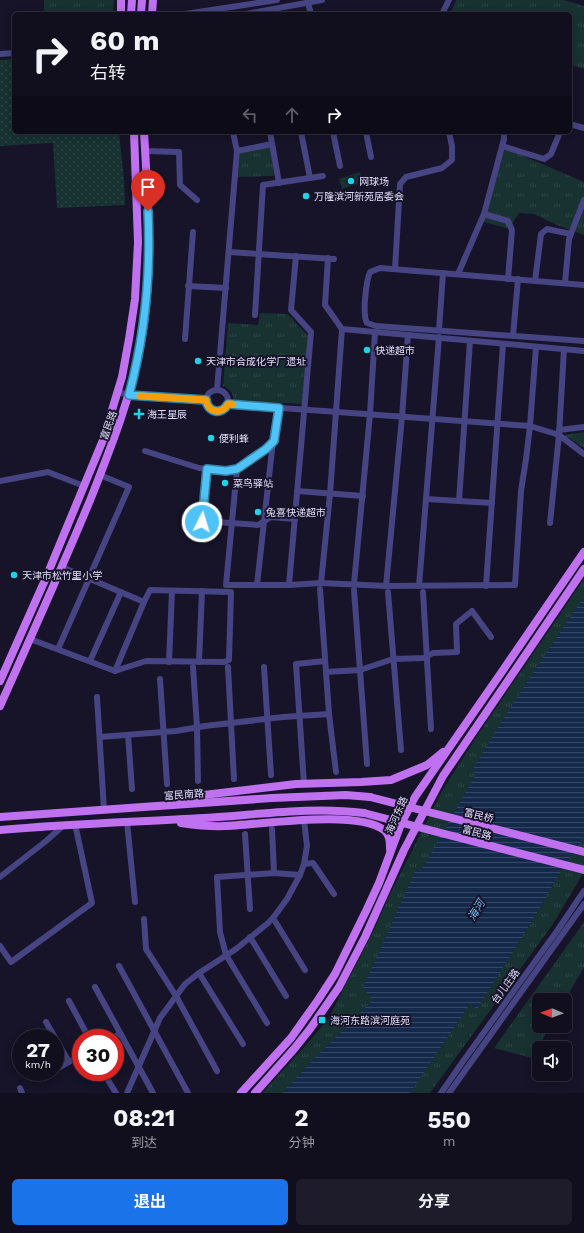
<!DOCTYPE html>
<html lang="zh">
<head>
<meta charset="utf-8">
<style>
	:root { --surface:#110e1e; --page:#1e1c2b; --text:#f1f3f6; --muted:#9c9ca4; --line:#302e3c; --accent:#1a73e8 }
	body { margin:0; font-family:"Work Sans","Noto Sans SC",sans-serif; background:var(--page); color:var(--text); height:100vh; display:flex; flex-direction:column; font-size:15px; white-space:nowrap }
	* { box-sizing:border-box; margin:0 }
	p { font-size:13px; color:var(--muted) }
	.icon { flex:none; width:22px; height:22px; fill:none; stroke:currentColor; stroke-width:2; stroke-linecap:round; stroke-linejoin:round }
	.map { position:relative; height:1093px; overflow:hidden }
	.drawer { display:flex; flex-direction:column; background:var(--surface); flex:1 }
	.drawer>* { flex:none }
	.guide { position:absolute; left:12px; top:12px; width:560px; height:122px; border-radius:6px; box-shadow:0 2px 10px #0003,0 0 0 1px var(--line); background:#110e1e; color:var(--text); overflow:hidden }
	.needle { width:26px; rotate:271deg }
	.buttons { position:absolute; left:532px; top:993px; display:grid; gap:8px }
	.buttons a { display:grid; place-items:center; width:40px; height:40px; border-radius:6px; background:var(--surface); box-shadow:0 2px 10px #0003,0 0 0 1px var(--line); font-size:20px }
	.speed { position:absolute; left:12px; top:1029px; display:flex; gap:8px; font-size:20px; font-weight:700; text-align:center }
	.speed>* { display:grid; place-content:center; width:52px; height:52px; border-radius:50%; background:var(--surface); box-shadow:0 2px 10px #0003,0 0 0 1px var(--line); line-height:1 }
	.speed small { font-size:10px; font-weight:400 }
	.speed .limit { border:6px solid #d22; background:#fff; color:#111 }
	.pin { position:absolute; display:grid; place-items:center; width:34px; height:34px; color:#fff; margin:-41px -17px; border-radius:50% 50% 50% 0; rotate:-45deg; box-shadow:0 0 4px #0007 }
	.pin .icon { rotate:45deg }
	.me { position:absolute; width:44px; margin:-22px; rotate:5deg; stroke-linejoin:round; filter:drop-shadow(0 0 3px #0008) }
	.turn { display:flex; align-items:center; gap:14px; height:84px; padding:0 12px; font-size:18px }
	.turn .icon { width:52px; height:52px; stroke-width:2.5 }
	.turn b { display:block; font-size:28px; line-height:34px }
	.lanes { display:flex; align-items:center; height:38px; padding:0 12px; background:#0003; justify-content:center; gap:20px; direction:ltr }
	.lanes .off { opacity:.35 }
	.eta { display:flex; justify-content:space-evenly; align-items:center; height:68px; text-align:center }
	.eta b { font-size:24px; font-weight:700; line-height:28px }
	.primary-button { display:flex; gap:8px; margin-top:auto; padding:8px 12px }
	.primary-button a { flex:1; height:46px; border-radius:6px; background:var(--accent); color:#fff; font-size:16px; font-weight:700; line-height:46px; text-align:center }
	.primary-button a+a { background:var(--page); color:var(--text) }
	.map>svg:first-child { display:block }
</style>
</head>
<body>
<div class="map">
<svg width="584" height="1093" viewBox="0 0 584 1093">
	<defs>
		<pattern id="grass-dots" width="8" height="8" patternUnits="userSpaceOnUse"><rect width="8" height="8" fill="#173231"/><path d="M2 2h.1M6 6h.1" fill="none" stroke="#2d4646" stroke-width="1.8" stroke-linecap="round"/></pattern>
		<pattern id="park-tufts" width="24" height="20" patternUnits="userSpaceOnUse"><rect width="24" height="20" fill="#173231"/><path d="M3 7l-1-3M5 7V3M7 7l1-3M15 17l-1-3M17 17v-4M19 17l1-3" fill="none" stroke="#2d4646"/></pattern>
		<pattern id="water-rules" width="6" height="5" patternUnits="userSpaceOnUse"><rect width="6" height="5" fill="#152a4b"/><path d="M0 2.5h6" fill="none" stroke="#374866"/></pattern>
	</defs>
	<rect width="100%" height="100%" fill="#171328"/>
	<polygon fill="url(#grass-dots)" points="14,59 14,132 119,132 124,180 125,205 57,208 53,143 0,146 0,60"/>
	<g fill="url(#park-tufts)">
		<polygon points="44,0 114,0 113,14 44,14"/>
		<polygon points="456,0 564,0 584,6 584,69 570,65 570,14 450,14"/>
		<polygon points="271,147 274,176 238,177 240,152"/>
		<polygon points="505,148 584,182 584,235 557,225 534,214 519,213 509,229 484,222"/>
		<path d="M260 313 288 314 308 336 302 404 234 400C232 393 231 389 223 386L228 323 258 325Z"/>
		<polygon points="584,432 584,448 564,435"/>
		<polygon points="584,579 584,872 553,924 430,1093 262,1093 306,1045 328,1019 375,928 391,892 442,791 477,736"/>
		<polygon points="584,922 584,967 565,1000 539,1000 539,1026 550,1026 532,1058 494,1048"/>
	</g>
	<polygon fill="#173231" points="360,172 363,182 342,189 339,179"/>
	<path fill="url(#water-rules)" d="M584 597V837L560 873 531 923 477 1009 470 1004 410 1093H282L313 1060 373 1000 363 988 416 869 421 871 476 774 472 771C507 711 545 654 584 597Z"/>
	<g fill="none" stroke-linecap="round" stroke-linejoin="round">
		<g stroke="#464482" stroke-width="6">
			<polyline points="308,3 311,14"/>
			<polyline points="185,14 277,0"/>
			<polyline points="246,14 322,0"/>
			<polyline points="442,14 449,0"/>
			<polyline points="0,54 14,53"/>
			<polyline points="570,124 584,128"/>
			<polyline points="270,132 279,183"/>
			<polyline points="301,132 310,178"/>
			<polyline points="333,132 340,166"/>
			<polyline points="366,132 371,157"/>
			<polyline points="502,146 544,159 551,154 560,132"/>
			<polyline points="145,151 179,152 180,185 197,200"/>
			<polyline points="237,151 272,144"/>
			<polyline points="484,214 508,221 512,230 508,279"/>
			<polyline points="229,252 334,259"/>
			<polyline points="328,258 325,305 342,329 584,351"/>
			<polyline points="395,269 400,184 406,177 442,168 452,160 452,146 449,132"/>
			<polyline points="458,274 484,214 504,139 504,132"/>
			<polyline points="535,281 541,234 547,229 571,234"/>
			<polyline points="565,283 569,239 584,200"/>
			<path d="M584 285 380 268 370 272C366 282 362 314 367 323L376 326 584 341"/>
			<polyline points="188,286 226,288"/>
			<polyline points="255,315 263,185 323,176"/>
			<polyline points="439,330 443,273"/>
			<polyline points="513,336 518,279"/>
			<polyline points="185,339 193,232"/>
			<polyline points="217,390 237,151 233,132"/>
			<circle cx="217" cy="401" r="11"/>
			<polyline points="118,392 129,395 206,400"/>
			<polyline points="227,404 530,426 559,435 584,454"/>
			<polyline points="559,430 584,427"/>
			<polyline points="145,451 199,468 226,471 237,469 266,449 273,441 279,408"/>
			<polyline points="207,469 202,521 258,525 271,517 295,519"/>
			<polyline points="237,469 226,585 289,585 321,583 386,586 515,585 521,491 526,459 530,426 536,347"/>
			<polyline points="0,481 48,472 84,486"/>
			<polyline points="297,491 363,496"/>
			<polyline points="426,499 492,503"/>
			<polyline points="459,501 470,341"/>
			<polyline points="550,523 559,435 564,349"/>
			<polyline points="92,571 129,487 100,475"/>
			<polyline points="321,583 330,494 342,329"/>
			<polyline points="354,584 370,414 375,332"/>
			<polyline points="257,585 273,441"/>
			<polyline points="289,585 311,332 291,310 296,256"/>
			<polyline points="386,586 402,417 408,335"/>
			<polyline points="419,586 439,337"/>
			<polyline points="486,586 503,344"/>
			<polyline points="320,589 329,714 336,772"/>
			<polyline points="354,590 367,764"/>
			<polyline points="388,592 401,750"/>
			<polyline points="423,592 431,729"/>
			<polyline points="30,639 115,671 144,602 62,567"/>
			<polyline points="58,649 89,579"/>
			<polyline points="90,661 121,592"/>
			<polyline points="169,662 172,591"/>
			<polyline points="199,662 202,591"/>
			<polyline points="193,667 197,727 198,781"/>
			<polyline points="228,667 234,779"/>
			<polyline points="264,667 271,775"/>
			<polyline points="115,671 146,661 224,662 229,660 231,592 150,590 144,602"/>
			<polyline points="326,672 360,670 393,659 424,658 433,653 457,652 456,624 472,611 491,637"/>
			<polyline points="160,679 167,784"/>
			<polyline points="97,697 104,810"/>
			<polyline points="128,735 132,789"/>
			<polyline points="100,737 176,731 205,726 283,717 329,714"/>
			<polyline points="304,784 296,664 325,661"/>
			<polyline points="127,822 135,902"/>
			<polyline points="272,829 274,873"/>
			<polyline points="245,834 250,909"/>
			<polyline points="304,864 313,863 334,894"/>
			<polyline points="0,877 46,841 64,825"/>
			<polyline points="273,918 305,970"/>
			<polyline points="144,919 146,949 176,996 217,1071"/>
			<polyline points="250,937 286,996"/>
			<polyline points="0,946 11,962 92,903 75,824"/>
			<polyline points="119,966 188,1093"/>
			<polyline points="199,973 243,1044"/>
			<polyline points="95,987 153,1093"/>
			<polyline points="69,1001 89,1038"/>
			<polyline points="46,1022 69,1062"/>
			<polyline points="267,1023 226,955 220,932 217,877 274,873 300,875"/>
			<polyline points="112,1038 120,1034"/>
			<polyline points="55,1070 81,1055"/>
			<polyline points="103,1072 116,1093"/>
			<polyline points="20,1088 22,1093"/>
			<polyline points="127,1093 160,1018 185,984 199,973 236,949 268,923 273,918 287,899 300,875 304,864 307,846 304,820"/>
			<polyline points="441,1093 464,1060 557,931 584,891"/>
			<polyline points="449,1093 584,904"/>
		</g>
		<g stroke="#c071f0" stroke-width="8">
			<polyline points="121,14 121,0"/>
			<polyline points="131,14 132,0"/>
			<polyline points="141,14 142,0"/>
			<polyline points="152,14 153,0"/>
			<polyline points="0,681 45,580 103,440 122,377 129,339 135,299 138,242 134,132"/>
			<path d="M0 706C31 637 62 568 91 498 111 447 131 397 141 343 154 273 148 202 144 132"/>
			<polyline points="174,802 187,797 296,784 361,782 391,780 427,765 443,752"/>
			<polyline points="0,817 272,798 346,795 370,797"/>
			<path d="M181 823C195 825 209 827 224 826 260 825 356 809 384 830 390 835 390 842 390 849"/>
			<path d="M0 830C68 824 136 822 204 818 257 815 311 806 364 813"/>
			<polyline points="241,1093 291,1038 318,1000 335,974 367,909 379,883 401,824 415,797 501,673 584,552"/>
			<polyline points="255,1093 294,1049 310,1029 339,987 365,937 404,850 443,776 584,569"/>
		</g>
		<g stroke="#c071f0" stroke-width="8">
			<polyline points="370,797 584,852"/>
			<polyline points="364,813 584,870"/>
		</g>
	</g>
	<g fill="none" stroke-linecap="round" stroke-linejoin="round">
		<defs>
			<path id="route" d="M148 211C151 273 145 335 129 395L206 400C208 413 222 415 228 404L279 408 274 441 266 449 237 469 226 471 207 469 202 522"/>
		</defs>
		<use href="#route" stroke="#337fa1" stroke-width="10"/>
		<use href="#route" stroke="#4fc3f7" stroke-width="7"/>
		<path stroke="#f59e0b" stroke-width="7" d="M140 396 206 400C208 413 222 415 228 404H232"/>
	</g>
	<g fill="#1fd3e7" stroke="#171328" stroke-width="1.5">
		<circle cx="351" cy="181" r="4"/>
		<circle cx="306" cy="196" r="4"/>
		<circle cx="367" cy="350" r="4"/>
		<circle cx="198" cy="361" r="4"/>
		<path d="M137 408h4v4h4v4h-4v4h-4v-4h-4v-4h4z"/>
		<circle cx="211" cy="438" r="4"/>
		<circle cx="225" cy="483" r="4"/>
		<circle cx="258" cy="512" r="4"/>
		<circle cx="14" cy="575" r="4"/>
		<rect x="318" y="1016" width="8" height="8" rx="2"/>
	</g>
	<g text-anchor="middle" stroke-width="4" stroke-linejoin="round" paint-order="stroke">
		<g font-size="10" fill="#e2defc" stroke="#171328" text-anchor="start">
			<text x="359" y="185">网球场</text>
			<text x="314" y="200">万隆滨河新苑居委会</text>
			<text x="375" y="354">快递超市</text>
			<text x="206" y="365">天津市合成化学厂遗址</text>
			<text x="147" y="418">海王星辰</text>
			<text x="219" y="442">便利蜂</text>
			<text x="233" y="487">菜鸟驿站</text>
			<text x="266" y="516">兔喜快递超市</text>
			<text x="22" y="579">天津市松竹里小学</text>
			<text x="330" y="1024">海河东路滨河庭苑</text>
		</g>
		<g font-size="10" fill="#e2defc" stroke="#171328">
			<text transform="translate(108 425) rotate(-70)" y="4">富民路</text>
			<text transform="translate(184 794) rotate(-4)" y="4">富民南路</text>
			<text transform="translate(396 815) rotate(-66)" y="4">海河东路</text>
			<text transform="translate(479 815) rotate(14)" y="4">富民桥</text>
			<text transform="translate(477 832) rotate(15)" y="4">富民路</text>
			<text transform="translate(505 986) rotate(-54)" y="4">台儿庄路</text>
		</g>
		<g font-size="11" font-style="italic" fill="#77b9f1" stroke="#171328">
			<text transform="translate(476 910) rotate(-59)" y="4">海河</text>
		</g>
	</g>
</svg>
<div class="buttons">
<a><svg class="needle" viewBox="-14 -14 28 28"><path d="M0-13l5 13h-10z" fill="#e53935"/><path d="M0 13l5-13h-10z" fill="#9c9ca4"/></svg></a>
<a><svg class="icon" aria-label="sound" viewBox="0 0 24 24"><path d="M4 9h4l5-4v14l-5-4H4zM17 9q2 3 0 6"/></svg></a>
</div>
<div class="speed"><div>27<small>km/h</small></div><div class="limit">30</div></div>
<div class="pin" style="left:148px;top:211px;background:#d93025"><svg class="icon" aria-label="arrive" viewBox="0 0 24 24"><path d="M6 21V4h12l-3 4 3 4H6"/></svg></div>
<svg class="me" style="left:202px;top:522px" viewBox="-20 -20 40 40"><circle r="17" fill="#4fc3f7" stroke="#fff" stroke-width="3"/><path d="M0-11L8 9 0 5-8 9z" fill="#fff"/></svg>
<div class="guide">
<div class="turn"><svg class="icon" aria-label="right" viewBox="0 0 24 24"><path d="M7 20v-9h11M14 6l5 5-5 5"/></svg><div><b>60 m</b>右转</div></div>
<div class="lanes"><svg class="icon off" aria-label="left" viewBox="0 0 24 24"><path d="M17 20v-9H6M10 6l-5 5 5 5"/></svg><svg class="icon off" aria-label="ahead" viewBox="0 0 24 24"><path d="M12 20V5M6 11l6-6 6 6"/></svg><svg class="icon" aria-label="right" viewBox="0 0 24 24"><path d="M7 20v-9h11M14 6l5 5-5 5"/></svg></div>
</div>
</div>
<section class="drawer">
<div class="eta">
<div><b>08:21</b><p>到达</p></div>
<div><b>2</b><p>分钟</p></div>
<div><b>550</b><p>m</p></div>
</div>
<div class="primary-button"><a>退出</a><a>分享</a></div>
</section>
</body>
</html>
